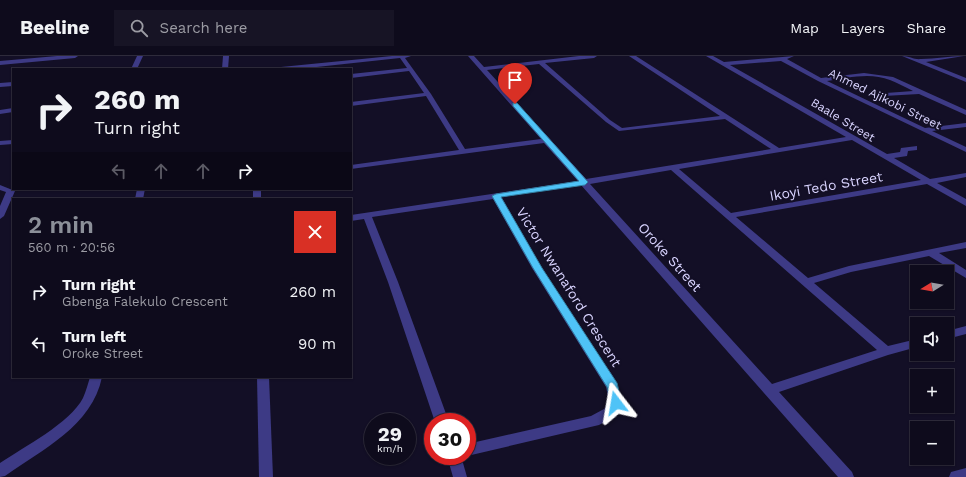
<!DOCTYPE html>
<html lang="en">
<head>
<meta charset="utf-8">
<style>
	:root { --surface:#0e0b1c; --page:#171425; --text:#f1f3f6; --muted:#9b9ba3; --line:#2e2b3b; --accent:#8c9099 }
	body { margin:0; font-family:"Work Sans",sans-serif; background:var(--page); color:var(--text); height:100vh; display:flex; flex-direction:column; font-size:15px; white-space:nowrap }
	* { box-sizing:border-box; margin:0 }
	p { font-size:13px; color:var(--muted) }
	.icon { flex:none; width:22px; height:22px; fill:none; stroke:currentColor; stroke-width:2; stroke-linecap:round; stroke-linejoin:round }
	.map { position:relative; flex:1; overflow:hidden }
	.panel { position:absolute; left:12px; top:142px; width:340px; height:180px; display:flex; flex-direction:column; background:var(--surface); border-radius:0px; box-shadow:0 1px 3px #0004,0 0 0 1px var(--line) }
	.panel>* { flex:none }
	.banner { position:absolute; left:12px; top:12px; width:340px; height:122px; border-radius:0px; box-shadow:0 1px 3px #0004,0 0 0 1px var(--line); background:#0e0b1c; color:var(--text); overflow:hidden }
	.needle { width:26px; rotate:259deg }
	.tools { position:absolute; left:910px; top:209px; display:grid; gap:8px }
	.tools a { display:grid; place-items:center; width:44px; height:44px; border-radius:0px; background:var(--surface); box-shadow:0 1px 3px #0004,0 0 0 1px var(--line); font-size:20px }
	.speed { position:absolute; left:364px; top:357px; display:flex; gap:8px; font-size:20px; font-weight:700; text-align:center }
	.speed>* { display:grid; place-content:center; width:52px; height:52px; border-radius:50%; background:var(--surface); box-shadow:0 1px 3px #0004,0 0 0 1px var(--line); line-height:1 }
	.speed small { font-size:10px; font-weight:400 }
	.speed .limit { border:6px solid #d22; background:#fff; color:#111 }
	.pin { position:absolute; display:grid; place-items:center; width:34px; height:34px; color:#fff; margin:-41px -17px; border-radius:50% 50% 50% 0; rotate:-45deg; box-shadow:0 0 4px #0007 }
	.pin .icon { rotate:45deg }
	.me { position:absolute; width:44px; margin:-22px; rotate:346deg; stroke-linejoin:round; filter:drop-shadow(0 0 3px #0008) }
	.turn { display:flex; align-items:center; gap:14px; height:84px; padding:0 16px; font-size:18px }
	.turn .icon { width:52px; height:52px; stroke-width:2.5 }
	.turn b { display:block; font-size:28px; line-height:34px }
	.lanes { display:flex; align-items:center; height:38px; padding:0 16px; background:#0003; justify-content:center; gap:20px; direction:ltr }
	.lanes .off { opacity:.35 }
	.round { display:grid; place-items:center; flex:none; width:42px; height:42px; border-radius:0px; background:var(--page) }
	.overview { display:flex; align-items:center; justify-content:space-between; height:68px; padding:0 16px }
	h1 { font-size:24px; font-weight:600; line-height:30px; color:var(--accent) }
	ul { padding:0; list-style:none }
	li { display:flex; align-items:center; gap:12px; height:52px; padding:0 16px }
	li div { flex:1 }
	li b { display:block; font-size:15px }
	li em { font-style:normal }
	header { display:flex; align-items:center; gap:24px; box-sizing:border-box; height:56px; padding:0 20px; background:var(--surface); border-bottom:1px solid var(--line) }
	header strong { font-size:19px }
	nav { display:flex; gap:22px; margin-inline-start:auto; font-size:14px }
	.search { width:280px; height:36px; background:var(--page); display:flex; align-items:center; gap:10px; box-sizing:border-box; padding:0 14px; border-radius:0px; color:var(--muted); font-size:15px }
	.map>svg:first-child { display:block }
</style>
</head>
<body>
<header>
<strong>Beeline</strong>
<div class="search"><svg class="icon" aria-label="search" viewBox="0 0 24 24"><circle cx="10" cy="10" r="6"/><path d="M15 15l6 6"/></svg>Search here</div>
<nav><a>Map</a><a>Layers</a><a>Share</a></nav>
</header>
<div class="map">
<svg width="966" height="421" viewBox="0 0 966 421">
	<rect width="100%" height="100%" fill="#130f26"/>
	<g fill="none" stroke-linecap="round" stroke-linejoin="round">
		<g fill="#3d3a85" fill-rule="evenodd">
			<polygon points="57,0 78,0 75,2 0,9 0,5"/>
			<polygon points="137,0 143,0 137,13 131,13"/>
			<polygon points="223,0 229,0 228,13 222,13"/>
			<path d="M392 0H411L405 2 431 38 465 93 541 83 468 0H474L484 11 579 0H597L594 2 545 7 610 64 622 72 720 60 629 0H636L779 92 846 81 706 0H713L724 6 794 0 787 3 821 22 864 17 893 21 966 54V59L919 38 884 40 883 39 886 37 913 35C905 31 898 27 890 24 870 16 847 22 827 25L925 72 966 67V71L932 75 966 91V96L818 25 781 5 730 9 887 98 900 96 901 92 917 90V94L908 95 907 100 894 102 930 123 966 117V121L937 127 966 143V150L927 128 736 161 808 222 849 210 966 186V192L939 197 966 214V222L929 200 851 216 814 227 888 290 917 283V291L888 299 779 336 852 416 854 421H838L581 129 501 141 542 212 616 327 622 347 614 361 599 369 467 400V388L591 360 604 353 609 346 606 331 532 212 493 143 372 161 398 226 449 366H435L388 226 364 163 351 165V159L578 125 544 87 351 113V109L459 94 426 40 351 50V46L424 37 409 15 351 22V18L407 12 400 2 298 13H278L281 11ZM539 8 606 66 619 75 725 63 771 93 586 123 487 14ZM852 84 921 124 731 157 679 113ZM671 114 877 294 772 328 590 128Z"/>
			<path d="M902 0C909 0 915 4 921 3 936 3 949 0 964 0L926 6 966 22V26Z"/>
			<polygon points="13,26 13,30 0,31 0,27"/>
			<polygon points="13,52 13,56 0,58 0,54"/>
			<polygon points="13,84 13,88 0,89 0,85"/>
			<polygon points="0,129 15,135 4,160 0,163 0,150 6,136 0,134"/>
			<polygon points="137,133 145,133 143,143 135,143"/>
			<rect x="253" y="133" width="8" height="10"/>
			<polygon points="966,270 966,278 947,283 947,275"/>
			<path d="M90 321H102C92 370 43 393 5 420L0 421V407C24 391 70 367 83 342 86 335 88 328 90 321Z"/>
			<polygon points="257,321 269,321 273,421 259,421"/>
			<polygon points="447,400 461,400 467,421 453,421"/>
			<polygon points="966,412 966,421 949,421 951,416"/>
		</g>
	</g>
	<polygon fill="#4fc3f7" stroke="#337fa1" points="513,47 517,47 588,126 585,129 501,141 542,212 617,327 622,347 620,351 616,352 612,351 607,331 533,212 492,140 496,138 579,125 513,50"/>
	<g text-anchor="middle" stroke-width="4" stroke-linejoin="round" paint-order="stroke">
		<g font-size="12" fill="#d9d4ff" stroke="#130f26">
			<text transform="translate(885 43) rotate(26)" y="4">Ahmed Ajikobi Street</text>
			<text transform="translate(843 64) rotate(31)" y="4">Baale Street</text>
		</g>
		<g font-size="14" fill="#d9d4ff" stroke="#130f26">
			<text transform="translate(826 130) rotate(-10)" y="5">Ikoyi Tedo Street</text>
			<text transform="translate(670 201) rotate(48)" y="5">Oroke Street</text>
			<text transform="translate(569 231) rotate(58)" y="5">Victor Nwanaford Crescent</text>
		</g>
	</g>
</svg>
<div class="tools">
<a><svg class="needle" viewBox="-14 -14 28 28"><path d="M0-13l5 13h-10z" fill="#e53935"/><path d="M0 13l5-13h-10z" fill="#9b9ba3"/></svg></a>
<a><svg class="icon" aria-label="sound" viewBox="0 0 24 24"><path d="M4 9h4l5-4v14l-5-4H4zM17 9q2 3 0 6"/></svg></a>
<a>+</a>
<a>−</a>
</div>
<div class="speed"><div>29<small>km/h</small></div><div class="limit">30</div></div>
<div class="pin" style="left:515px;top:48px;background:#d93025"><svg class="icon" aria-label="arrive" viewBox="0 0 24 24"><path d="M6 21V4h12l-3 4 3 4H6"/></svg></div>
<svg class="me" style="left:616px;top:347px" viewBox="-20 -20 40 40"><path d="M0-17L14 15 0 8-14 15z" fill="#4fc3f7" stroke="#fff" stroke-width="4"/></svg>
<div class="banner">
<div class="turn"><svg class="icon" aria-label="right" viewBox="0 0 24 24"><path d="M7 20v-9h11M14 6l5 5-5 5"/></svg><div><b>260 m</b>Turn right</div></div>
<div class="lanes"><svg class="icon off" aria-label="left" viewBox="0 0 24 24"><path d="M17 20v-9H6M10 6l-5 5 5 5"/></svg><svg class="icon off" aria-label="ahead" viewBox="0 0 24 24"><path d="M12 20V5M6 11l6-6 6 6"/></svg><svg class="icon off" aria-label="ahead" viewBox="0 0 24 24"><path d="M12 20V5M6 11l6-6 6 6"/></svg><svg class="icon" aria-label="right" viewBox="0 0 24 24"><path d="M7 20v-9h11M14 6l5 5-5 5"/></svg></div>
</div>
<section class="panel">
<div class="overview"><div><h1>2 min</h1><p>560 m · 20:56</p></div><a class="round" style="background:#d93025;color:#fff"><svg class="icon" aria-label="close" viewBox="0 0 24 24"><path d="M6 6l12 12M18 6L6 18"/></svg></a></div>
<ul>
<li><svg class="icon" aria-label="right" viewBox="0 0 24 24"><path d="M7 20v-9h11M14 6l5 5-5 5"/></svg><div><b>Turn right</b><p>Gbenga Falekulo Crescent</p></div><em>260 m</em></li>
<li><svg class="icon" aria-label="left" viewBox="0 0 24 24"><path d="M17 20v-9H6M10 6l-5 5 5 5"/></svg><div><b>Turn left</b><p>Oroke Street</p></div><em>90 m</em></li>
</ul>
</section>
</div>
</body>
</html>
